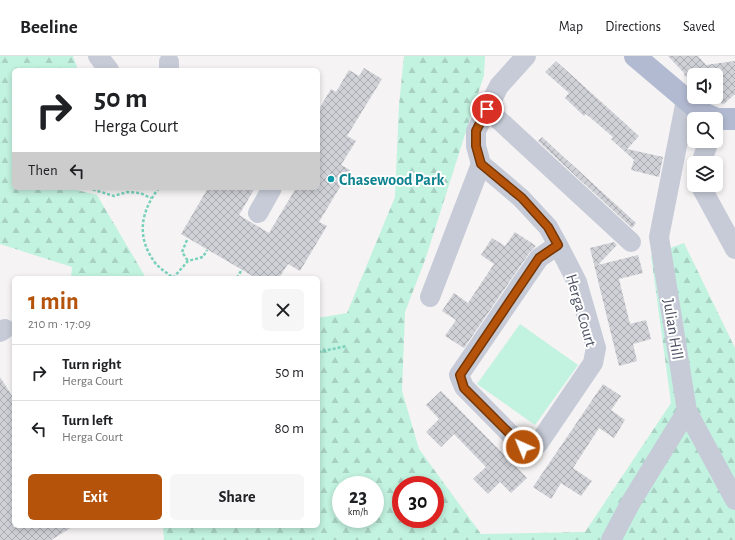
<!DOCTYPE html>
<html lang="en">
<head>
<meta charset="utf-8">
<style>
	:root { --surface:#fff; --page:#f6f6f6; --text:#202124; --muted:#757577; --line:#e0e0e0; --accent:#b45309 }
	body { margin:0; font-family:"Alegreya Sans",sans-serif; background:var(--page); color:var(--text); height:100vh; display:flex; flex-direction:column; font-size:15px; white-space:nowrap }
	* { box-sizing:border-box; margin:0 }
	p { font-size:13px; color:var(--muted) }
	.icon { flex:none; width:22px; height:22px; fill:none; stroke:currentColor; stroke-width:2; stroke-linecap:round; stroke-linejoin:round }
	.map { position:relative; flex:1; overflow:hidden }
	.sheet { position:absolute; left:12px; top:220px; width:308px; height:252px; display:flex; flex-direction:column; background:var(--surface); border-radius:6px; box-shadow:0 2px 6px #0003 }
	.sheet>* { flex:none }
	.top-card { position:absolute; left:12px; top:12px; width:308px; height:122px; border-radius:6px; box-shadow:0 2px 6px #0003; background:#fff; color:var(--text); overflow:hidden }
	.fabs { position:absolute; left:687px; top:12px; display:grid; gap:8px }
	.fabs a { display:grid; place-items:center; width:36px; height:36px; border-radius:6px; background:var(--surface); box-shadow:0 2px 6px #0003; font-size:20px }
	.speed { position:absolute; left:332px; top:420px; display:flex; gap:8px; font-size:20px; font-weight:700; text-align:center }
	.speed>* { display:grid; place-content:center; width:52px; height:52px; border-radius:50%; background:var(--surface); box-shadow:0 2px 6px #0003; line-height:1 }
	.speed small { font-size:10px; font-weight:400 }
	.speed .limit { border:6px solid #d22; background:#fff; color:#111 }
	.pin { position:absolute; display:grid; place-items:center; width:34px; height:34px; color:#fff; margin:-17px; border:2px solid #fff; border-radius:50%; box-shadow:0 1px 4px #0007 }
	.me { position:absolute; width:44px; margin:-22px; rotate:316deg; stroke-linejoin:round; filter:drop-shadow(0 0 3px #0008) }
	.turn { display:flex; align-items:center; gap:14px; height:84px; padding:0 16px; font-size:18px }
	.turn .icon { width:52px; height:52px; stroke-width:2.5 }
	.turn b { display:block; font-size:28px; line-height:34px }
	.then { display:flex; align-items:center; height:38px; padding:0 16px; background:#0003; gap:8px; font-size:15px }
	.round { display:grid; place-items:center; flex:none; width:42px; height:42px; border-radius:6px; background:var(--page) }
	.head { display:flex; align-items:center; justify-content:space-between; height:68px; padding:0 16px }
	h1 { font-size:24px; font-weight:600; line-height:30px; color:var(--accent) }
	.button { display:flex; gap:8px; margin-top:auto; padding:8px 16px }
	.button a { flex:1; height:46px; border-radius:6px; background:var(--accent); color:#fff; font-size:16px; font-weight:600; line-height:46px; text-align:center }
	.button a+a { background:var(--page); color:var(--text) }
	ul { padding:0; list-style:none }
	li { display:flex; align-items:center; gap:12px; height:56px; padding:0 16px; border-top:1px solid var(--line) }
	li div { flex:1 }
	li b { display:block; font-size:15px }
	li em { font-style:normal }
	header { display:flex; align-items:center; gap:24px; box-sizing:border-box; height:56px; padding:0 20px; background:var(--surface); border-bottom:1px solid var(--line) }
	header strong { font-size:19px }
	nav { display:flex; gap:22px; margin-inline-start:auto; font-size:14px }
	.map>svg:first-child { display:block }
</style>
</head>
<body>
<header>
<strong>Beeline</strong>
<nav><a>Map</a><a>Directions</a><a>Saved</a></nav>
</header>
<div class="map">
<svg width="735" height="484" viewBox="0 0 735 484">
	<defs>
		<pattern id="forest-firs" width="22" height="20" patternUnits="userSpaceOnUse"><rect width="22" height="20" fill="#c2f2e0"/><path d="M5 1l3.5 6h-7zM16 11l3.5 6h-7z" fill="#a8d1c3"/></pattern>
		<pattern id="building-cross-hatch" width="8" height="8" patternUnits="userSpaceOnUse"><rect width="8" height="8" fill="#cfd1d7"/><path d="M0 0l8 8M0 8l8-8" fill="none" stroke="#aaacb2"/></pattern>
	</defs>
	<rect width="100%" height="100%" fill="#f5f3f3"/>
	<g fill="url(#forest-firs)" fill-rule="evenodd">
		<polygon points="0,0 73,0 78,14 14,14 14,132 69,132 97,139 146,222 71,222 72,211 0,188"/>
		<path d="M404 0H485L484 19 425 204 405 256 402 335 419 393 481 478 585 476 671 347 651 199 684 187 735 292V484H164L163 470H318V262L347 257 395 141 399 49ZM341 429H375V463H341ZM401 429H435V463H401Z"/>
	</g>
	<polygon fill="#c2f2e0" points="520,268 578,309 535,369 477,328"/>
	<g fill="url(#building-cross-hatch)">
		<polygon points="668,0 698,0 706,9 735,5 735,38 724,48 716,46 716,19 694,19 694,27 684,19 684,17"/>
		<polygon points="556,5 639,80 627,93 663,101 659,121 631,114 634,104 611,83 613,81 586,58 584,60 565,42 569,37 545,16"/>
		<polygon points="364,12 382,23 347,80 356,85 341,109 350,114 319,166 327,170 300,215 288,208 279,222 256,222 181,178 208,132 255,132 239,159 269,177 296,132 318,132 318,55 331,33 336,36 349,14 359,20"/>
		<polygon points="542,81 636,167 632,172 538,85"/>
		<polygon points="515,176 536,190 530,196 464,292 445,280 456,264 442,255 454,237 468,247 494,208 481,199 492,182 505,190"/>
		<polygon points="614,186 617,189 598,209 638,199 643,217 619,223 630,268 646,264 651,283 633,288 637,305 619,310 590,192"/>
		<polygon points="0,321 14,343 14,470 74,470 51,484 0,484"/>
		<polygon points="603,328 621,340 611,354 625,364 614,382 599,372 573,412 592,425 581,440 561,427 551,443 533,431"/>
		<polygon points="441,335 527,422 511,437 500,426 488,438 473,423 486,411 454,378 441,391 426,376 439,363 426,349"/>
	</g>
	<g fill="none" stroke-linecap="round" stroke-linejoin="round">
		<g stroke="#78d1bb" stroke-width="2.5" stroke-dasharray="3 2" stroke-linecap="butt">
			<polyline points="88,132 114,140 127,136 140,137 151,142"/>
			<path d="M159 132C140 156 136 182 156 208 161 213 167 217 173 222"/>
			<polyline points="187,184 182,196 188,205"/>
			<polyline points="173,222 188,205 203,201 207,194"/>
			<polyline points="237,222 242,213"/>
			<polyline points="318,296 347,290"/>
		</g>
		<g stroke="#c6cbd7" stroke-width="20">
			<polyline points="98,0 109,14"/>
			<polyline points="526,0 499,30 476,75 476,90 481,108 521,142 548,171 558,189 577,226 596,292 593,307 538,388 523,391 464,331 459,319 539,202 558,189"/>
			<polyline points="169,6 169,14"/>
			<polyline points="487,53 631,186"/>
			<polyline points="701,107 709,85"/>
			<polyline points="700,129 735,193"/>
			<polyline points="258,157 272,132"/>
			<polyline points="430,241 481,108"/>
			<polyline points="0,276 5,273"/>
			<polyline points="687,355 735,444"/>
			<polyline points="611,484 631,446 687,355 659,181 686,44"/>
		</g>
		<polyline stroke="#b2bad1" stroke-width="22" points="635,0 701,56 717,63 735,63"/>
	</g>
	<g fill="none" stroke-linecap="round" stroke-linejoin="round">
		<defs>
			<polyline id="route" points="487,53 476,75 476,90 481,108 522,142 548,171 558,189 539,202 460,319 464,332 523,391"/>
		</defs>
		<use href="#route" stroke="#753606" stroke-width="10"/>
		<use href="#route" stroke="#b45309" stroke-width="7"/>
	</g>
	<circle fill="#0f9aa8" stroke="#fff" stroke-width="1.5" cx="331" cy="123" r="4"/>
	<g text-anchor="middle" stroke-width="4" stroke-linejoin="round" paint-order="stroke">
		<g font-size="16" font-weight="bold" fill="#0d838f" stroke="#fff" text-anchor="start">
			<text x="339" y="129">Chasewood Park</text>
		</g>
		<g font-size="16" fill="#495061" stroke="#fff">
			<text transform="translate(582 254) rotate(74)" y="6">Herga Court</text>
			<text transform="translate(674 273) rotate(81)" y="6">Julian Hill</text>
		</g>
	</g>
</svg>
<div class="fabs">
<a><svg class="icon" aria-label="sound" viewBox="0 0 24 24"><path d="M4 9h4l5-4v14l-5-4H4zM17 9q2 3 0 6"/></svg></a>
<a><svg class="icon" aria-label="search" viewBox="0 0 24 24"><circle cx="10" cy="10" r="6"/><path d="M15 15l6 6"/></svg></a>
<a><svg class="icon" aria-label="layers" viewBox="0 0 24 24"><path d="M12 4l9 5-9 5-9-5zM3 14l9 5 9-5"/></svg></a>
</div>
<div class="speed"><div>23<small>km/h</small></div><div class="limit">30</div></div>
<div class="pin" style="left:487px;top:53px;background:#d93025"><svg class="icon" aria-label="arrive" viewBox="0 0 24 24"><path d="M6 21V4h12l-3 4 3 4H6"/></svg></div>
<svg class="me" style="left:523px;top:391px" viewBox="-20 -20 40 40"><circle r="17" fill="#b45309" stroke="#fff" stroke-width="3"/><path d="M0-11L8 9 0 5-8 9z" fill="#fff"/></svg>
<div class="top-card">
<div class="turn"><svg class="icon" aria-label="right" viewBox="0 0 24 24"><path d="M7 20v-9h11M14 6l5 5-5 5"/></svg><div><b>50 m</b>Herga Court</div></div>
<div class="then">Then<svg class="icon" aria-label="left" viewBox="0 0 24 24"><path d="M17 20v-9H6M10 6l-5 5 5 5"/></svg></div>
</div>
<section class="sheet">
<div class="head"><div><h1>1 min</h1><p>210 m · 17:09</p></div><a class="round"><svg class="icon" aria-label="close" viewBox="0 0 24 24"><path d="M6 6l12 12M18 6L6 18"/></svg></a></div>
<ul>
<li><svg class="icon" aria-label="right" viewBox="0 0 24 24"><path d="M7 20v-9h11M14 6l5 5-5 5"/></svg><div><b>Turn right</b><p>Herga Court</p></div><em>50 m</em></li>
<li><svg class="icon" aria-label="left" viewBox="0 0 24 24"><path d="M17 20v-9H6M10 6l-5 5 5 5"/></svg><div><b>Turn left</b><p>Herga Court</p></div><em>80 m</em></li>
</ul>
<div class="button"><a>Exit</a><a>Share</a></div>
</section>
</div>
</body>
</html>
